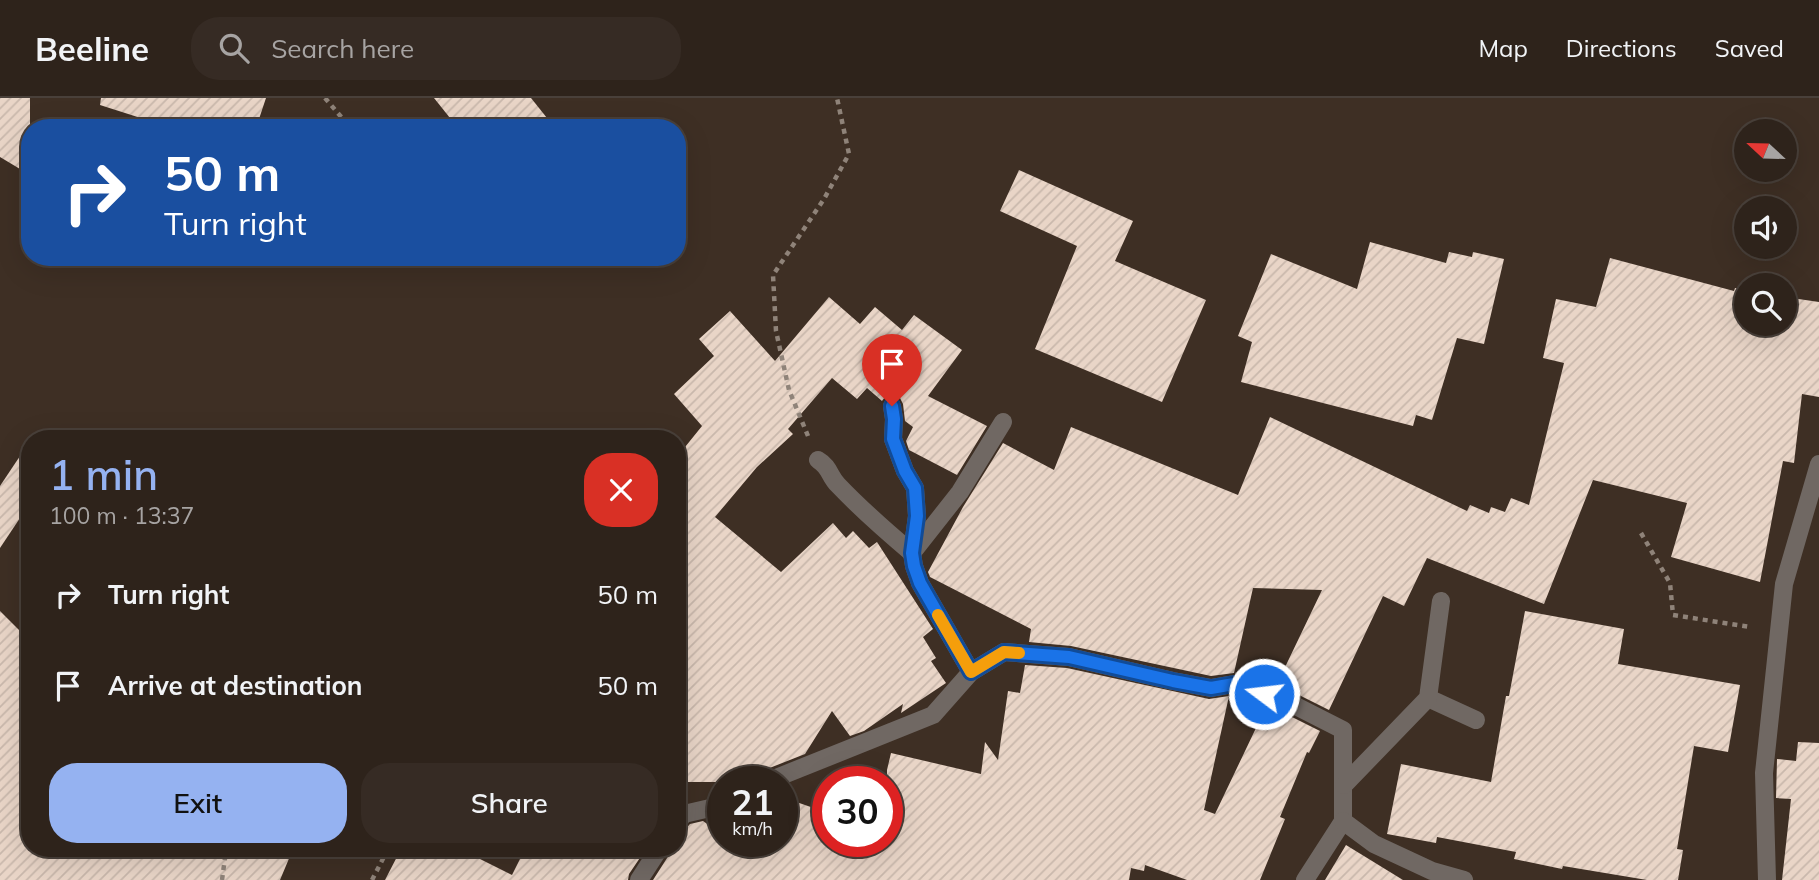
<!DOCTYPE html>
<html lang="en">
<head>
<meta charset="utf-8">
<style>
	:root { --surface:#2e231b; --page:#362b24; --text:#f1f3f6; --muted:#a7a4a3; --line:#49403a; --accent:#95b2f1 }
	body { margin:0; font-family:Mulish,sans-serif; background:var(--page); color:var(--text); height:100vh; display:flex; flex-direction:column; font-size:26px; white-space:nowrap }
	* { box-sizing:border-box; margin:0 }
	p { font-size:23px; color:var(--muted) }
	.icon { flex:none; width:38px; height:38px; fill:none; stroke:currentColor; stroke-width:2; stroke-linecap:round; stroke-linejoin:round }
	.map { position:relative; flex:1; overflow:hidden }
	.details { position:absolute; left:21px; top:332px; width:665px; height:427px; display:flex; flex-direction:column; background:var(--surface); border-radius:28px; box-shadow:0 7px 28px #0002,0 0 0 2px var(--line) }
	.details>* { flex:none }
	.hud { position:absolute; left:21px; top:21px; width:665px; height:147px; border-radius:28px; box-shadow:0 7px 28px #0002,0 0 0 2px var(--line); background:#1a4fa0; color:#fff; overflow:hidden }
	.needle { width:46px; rotate:292deg }
	.buttons { position:absolute; left:1734px; top:21px; display:grid; gap:14px }
	.buttons a { display:grid; place-items:center; width:63px; height:63px; border-radius:50%; background:var(--surface); box-shadow:0 7px 28px #0002,0 0 0 2px var(--line); font-size:35px }
	.speed { position:absolute; left:707px; top:668px; display:flex; gap:14px; font-size:35px; font-weight:700; text-align:center }
	.speed>* { display:grid; place-content:center; width:91px; height:91px; border-radius:50%; background:var(--surface); box-shadow:0 7px 28px #0002,0 0 0 2px var(--line); line-height:1 }
	.speed small { font-size:18px; font-weight:400 }
	.speed .limit { border:10px solid #d22; background:#fff; color:#111 }
	.pin { position:absolute; display:grid; place-items:center; width:60px; height:60px; color:#fff; margin:-72px -30px; border-radius:50% 50% 50% 0; rotate:-45deg; box-shadow:0 0 7px #0007 }
	.pin .icon { rotate:45deg }
	.me { position:absolute; width:77px; margin:-38px; rotate:285deg; stroke-linejoin:round; filter:drop-shadow(0 0 5px #0008) }
	.turn { display:flex; align-items:center; gap:24px; height:147px; padding:0 28px; font-size:32px }
	.turn .icon { width:91px; height:91px; stroke-width:2.5 }
	.turn b { display:block; font-size:49px; line-height:60px }
	.round { display:grid; place-items:center; flex:none; width:74px; height:74px; border-radius:28px; background:var(--page) }
	.summary { display:flex; align-items:center; justify-content:space-between; height:119px; padding:0 28px }
	h1 { font-size:42px; font-weight:600; line-height:52px; color:var(--accent) }
	.cta { display:flex; gap:14px; margin-top:auto; padding:14px 28px }
	.cta a { flex:1; height:80px; border-radius:28px; background:var(--accent); color:#111; font-size:28px; font-weight:600; line-height:80px; text-align:center }
	.cta a+a { background:var(--page); color:var(--text) }
	ul { padding:0; list-style:none }
	li { display:flex; align-items:center; gap:21px; height:91px; padding:0 28px }
	li div { flex:1 }
	li b { display:block; font-size:26px }
	li em { font-style:normal }
	header { display:flex; align-items:center; gap:42px; box-sizing:border-box; height:98px; padding:0 35px; background:var(--surface); border-bottom:2px solid var(--line) }
	header strong { font-size:33px }
	nav { display:flex; gap:38px; margin-inline-start:auto; font-size:24px }
	.search { width:490px; height:63px; background:var(--page); display:flex; align-items:center; gap:18px; box-sizing:border-box; padding:0 24px; border-radius:28px; color:var(--muted); font-size:26px }
	.map>svg:first-child { display:block }
</style>
</head>
<body>
<header>
<strong>Beeline</strong>
<div class="search"><svg class="icon" aria-label="search" viewBox="0 0 24 24"><circle cx="10" cy="10" r="6"/><path d="M15 15l6 6"/></svg>Search here</div>
<nav><a>Map</a><a>Directions</a><a>Saved</a></nav>
</header>
<div class="map">
<svg width="1819" height="782" viewBox="0 0 1819 782">
	<defs>
		<pattern id="building-hatch" width="6" height="6" patternUnits="userSpaceOnUse" patternTransform="scale(1.75)"><rect width="6" height="6" fill="#e9d5c7"/><path d="M-1 1l2-2M0 6l6-6M5 7l2-2" fill="none" stroke="#c9b8ac"/></pattern>
	</defs>
	<rect width="100%" height="100%" fill="#3e2f24"/>
	<g fill="url(#building-hatch)">
		<polygon points="0,0 30,0 30,77 0,59"/>
		<polygon points="101,0 266,0 256,30 172,30 100,7"/>
		<polygon points="434,0 531,0 555,30 458,30"/>
		<polygon points="1019,72 1133,123 1115,163 1206,202 1162,304 1035,251 1077,148 1000,113"/>
		<polygon points="1370,144 1446,165 1449,154 1472,159 1473,154 1504,161 1484,246 1457,240 1432,322 1416,317 1413,328 1241,284 1252,244 1238,238 1271,156 1357,191"/>
		<polygon points="1610,160 1734,193 1735,190 1746,192 1746,226 1785,226 1785,199 1819,204 1819,299 1802,296 1794,365 1783,363 1760,484 1671,459 1687,405 1593,382 1544,506 1427,460 1404,508 1383,498 1329,612 1293,594 1276,588 1322,492 1253,490 1234,575 1211,578 1071,548 1029,544 1031,531 930,479 928,474 963,409 1003,345 1054,372 1071,329 1238,397 1270,319 1467,413 1470,407 1489,415 1491,409 1505,414 1511,400 1529,407 1564,265 1543,260 1556,201 1596,209"/>
		<polygon points="829,199 860,226 875,209 902,232 914,217 962,252 928,298 987,328 957,377 909,352 906,343 913,329 905,323 903,306 900,300 891,297 885,299 882,303 867,290 857,301 832,280 788,331 793,336 757,369 715,419 781,474 833,425 846,440 853,433 869,450 877,444 933,531 923,539 936,560 931,563 946,585 901,615 903,606 864,633 850,638 832,613 805,656 762,673 757,678 755,684 677,684 677,359 702,328 674,296 714,258 699,241 730,213 775,263"/>
		<polygon points="30,343 30,405 0,450 0,388"/>
		<polygon points="0,513 30,543 30,751 293,751 280,782 0,782"/>
		<polygon points="1525,513 1624,531 1618,566 1740,587 1728,654 1694,648 1677,751 1683,752 1678,782 1647,782 1563,768 1562,771 1514,761 1516,754 1437,739 1436,745 1387,736 1401,666 1491,684 1506,598 1509,598"/>
		<polygon points="1025,567 1067,570 1209,601 1229,598 1204,712 1215,716 1266,609 1284,615 1320,633 1309,655 1307,654 1280,719 1285,721 1260,782 1187,782 1145,767 1144,773 1131,770 1129,782 653,782 669,757 670,751 677,751 677,736 682,735 690,726 703,723 723,737 723,744 782,744 782,699 828,715 828,744 887,744 887,672 891,655 981,676 985,644 998,662 1008,593 1020,595"/>
		<polygon points="1798,644 1819,645 1819,782 1782,782 1791,701 1776,700 1777,661 1796,663"/>
		<polygon points="1346,747 1403,782 1325,782"/>
		<polygon points="401,751 460,751 512,777 525,751 646,751 629,776 628,782 385,782"/>
	</g>
	<g fill="none" stroke-linecap="round" stroke-linejoin="round">
		<g stroke="#8f8379" stroke-width="4.5" stroke-dasharray="5 5" stroke-linecap="butt">
			<polyline points="325,0 343,21 379,30"/>
			<polyline points="808,338 789,292 776,233 773,177 824,101 849,56 837,0"/>
			<polyline points="1641,435 1670,485 1673,517 1750,529"/>
			<polyline points="222,782 225,760 229,751"/>
			<polyline points="372,782 388,751"/>
		</g>
		<g stroke="#706863" stroke-width="18">
			<polyline points="892,308 894,321 893,341 905,373 915,390 917,418 912,455 914,468 920,485 971,574"/>
			<path d="M818 362C830 369 829 378 838 387 861 411 887 434 912 455L960 394 1003 324"/>
			<polyline points="1428,600 1476,622"/>
			<polyline points="766,684 933,617 971,574 1004,554 1069,559 1173,583 1211,590 1234,586 1241,588 1288,604 1343,632 1343,723 1305,782"/>
			<polyline points="1344,687 1428,600 1441,503"/>
			<polyline points="1343,723 1374,746 1432,773 1464,782"/>
			<polyline points="677,725 684,716 723,707"/>
			<polyline points="639,782 659,751"/>
			<polyline points="1767,782 1764,675 1784,486 1819,366"/>
		</g>
	</g>
	<g fill="none" stroke-linecap="round" stroke-linejoin="round">
		<defs>
			<polyline id="route" points="892,308 894,321 893,341 905,373 915,390 917,418 912,455 914,468 920,485 971,574 1004,554 1069,559 1173,583 1211,590 1234,586 1264,596"/>
		</defs>
		<use href="#route" stroke="#114b97" stroke-width="18"/>
		<use href="#route" stroke="#1a73e8" stroke-width="12"/>
		<polyline stroke="#f59e0b" stroke-width="12" points="938,517 971,574 1004,554 1019,555"/>
	</g>
</svg>
<div class="buttons">
<a><svg class="needle" viewBox="-14 -14 28 28"><path d="M0-13l5 13h-10z" fill="#e53935"/><path d="M0 13l5-13h-10z" fill="#a7a4a3"/></svg></a>
<a><svg class="icon" aria-label="sound" viewBox="0 0 24 24"><path d="M4 9h4l5-4v14l-5-4H4zM17 9q2 3 0 6"/></svg></a>
<a><svg class="icon" aria-label="search" viewBox="0 0 24 24"><circle cx="10" cy="10" r="6"/><path d="M15 15l6 6"/></svg></a>
</div>
<div class="speed"><div>21<small>km/h</small></div><div class="limit">30</div></div>
<div class="pin" style="left:892px;top:308px;background:#d93025"><svg class="icon" aria-label="arrive" viewBox="0 0 24 24"><path d="M6 21V4h12l-3 4 3 4H6"/></svg></div>
<svg class="me" style="left:1264px;top:596px" viewBox="-20 -20 40 40"><circle r="17" fill="#1a73e8" stroke="#fff" stroke-width="3"/><path d="M0-11L8 9 0 5-8 9z" fill="#fff"/></svg>
<div class="hud">
<div class="turn"><svg class="icon" aria-label="right" viewBox="0 0 24 24"><path d="M7 20v-9h11M14 6l5 5-5 5"/></svg><div><b>50 m</b>Turn right</div></div>
</div>
<section class="details">
<div class="summary"><div><h1>1 min</h1><p>100 m · 13:37</p></div><a class="round" style="background:#d93025;color:#fff"><svg class="icon" aria-label="close" viewBox="0 0 24 24"><path d="M6 6l12 12M18 6L6 18"/></svg></a></div>
<ul>
<li><svg class="icon" aria-label="right" viewBox="0 0 24 24"><path d="M7 20v-9h11M14 6l5 5-5 5"/></svg><div><b>Turn right</b></div><em>50 m</em></li>
<li><svg class="icon" aria-label="arrive" viewBox="0 0 24 24"><path d="M6 21V4h12l-3 4 3 4H6"/></svg><div><b>Arrive at destination</b></div><em>50 m</em></li>
</ul>
<div class="cta"><a>Exit</a><a>Share</a></div>
</section>
</div>
</body>
</html>
